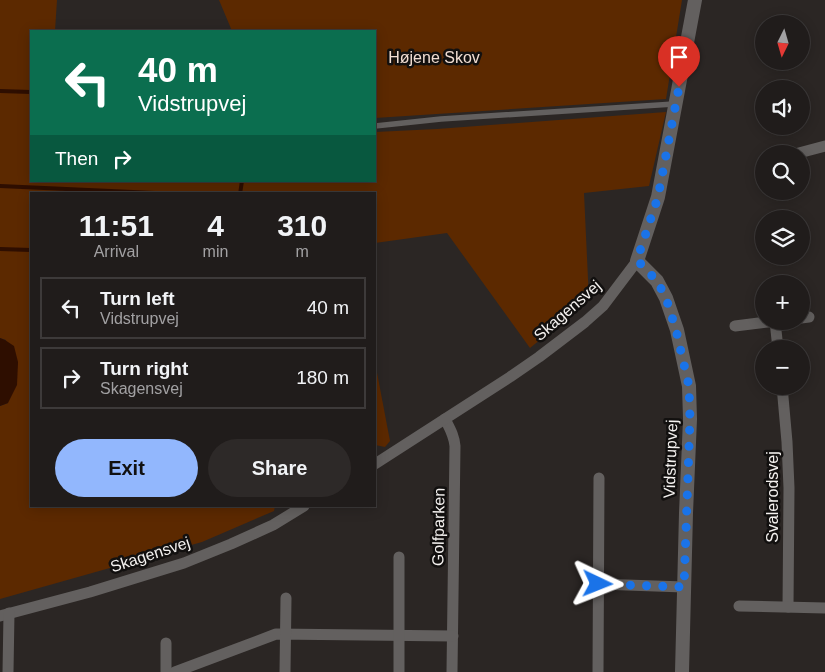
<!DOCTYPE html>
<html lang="en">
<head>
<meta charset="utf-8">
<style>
	:root { --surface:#201c1b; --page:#2d2928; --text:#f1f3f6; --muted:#a2a1a3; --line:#3d3a3a; --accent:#92b7fd }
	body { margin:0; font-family:Arial,sans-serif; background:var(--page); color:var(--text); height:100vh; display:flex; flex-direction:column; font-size:19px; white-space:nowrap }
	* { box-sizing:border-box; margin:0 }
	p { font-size:16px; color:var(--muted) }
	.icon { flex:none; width:28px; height:28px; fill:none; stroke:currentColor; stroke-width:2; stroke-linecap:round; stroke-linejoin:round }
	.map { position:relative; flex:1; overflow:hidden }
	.side { position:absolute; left:30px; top:192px; width:346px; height:315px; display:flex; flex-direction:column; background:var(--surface); border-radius:0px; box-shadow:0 2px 12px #0003,0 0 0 1px var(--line) }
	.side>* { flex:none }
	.banner { position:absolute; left:30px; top:30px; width:346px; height:152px; border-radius:0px; box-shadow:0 2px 12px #0003,0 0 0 1px var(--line); background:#0b6e4f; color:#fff; overflow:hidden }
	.needle { width:32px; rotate:185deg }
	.buttons { position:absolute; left:755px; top:15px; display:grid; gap:10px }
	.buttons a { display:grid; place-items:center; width:55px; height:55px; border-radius:50%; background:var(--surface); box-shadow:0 2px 12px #0003,0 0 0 1px var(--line); font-size:25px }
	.pin { position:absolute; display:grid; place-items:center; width:42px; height:42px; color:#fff; margin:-51px -21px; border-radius:50% 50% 50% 0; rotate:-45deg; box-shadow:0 0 5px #0007 }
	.pin .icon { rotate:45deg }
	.me { position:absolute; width:55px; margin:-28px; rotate:92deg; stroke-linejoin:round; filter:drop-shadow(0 0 4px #0008) }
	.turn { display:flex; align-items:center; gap:18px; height:105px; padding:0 25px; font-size:22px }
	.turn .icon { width:65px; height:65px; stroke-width:2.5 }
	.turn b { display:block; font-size:35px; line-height:42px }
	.then { display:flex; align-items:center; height:48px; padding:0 25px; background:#0003; gap:10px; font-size:19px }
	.eta { display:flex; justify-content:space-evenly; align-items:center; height:85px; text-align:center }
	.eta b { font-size:30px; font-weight:700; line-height:35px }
	.action { display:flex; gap:10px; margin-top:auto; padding:10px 25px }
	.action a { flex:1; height:58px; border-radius:30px; background:var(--accent); color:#111; font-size:20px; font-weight:700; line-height:58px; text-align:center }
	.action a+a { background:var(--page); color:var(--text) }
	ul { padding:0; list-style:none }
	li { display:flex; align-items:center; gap:15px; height:62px; margin:0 10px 8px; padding:0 15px; border:2px solid var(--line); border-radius:0px }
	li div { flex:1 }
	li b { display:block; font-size:19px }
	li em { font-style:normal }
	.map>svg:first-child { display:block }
</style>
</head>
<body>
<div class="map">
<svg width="825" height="672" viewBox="0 0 825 672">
	<rect width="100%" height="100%" fill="#2b2624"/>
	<g fill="#5c2900">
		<polygon points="0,0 57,0 55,31 31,31 31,181 375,181 375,132 437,129 666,112 649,186 584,193 589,300 530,348 447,233 375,243 375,194 31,194 31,506 275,506 274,511 202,542 0,599 0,406 8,403 6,340 0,338"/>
		<polygon points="219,0 682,0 666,99 375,118 375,31 232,31"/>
		<polygon points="375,362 390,441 385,447 375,445"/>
	</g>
	<polygon fill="#2e0e00" points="0,338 5,340 14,346 18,362 17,385 8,403 0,406"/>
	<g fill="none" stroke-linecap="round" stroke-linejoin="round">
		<g stroke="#2e0e00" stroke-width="4">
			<polyline points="0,91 31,92"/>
			<polyline points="0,186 177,194"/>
			<polyline points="240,194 242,181"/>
			<polyline points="0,249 31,250"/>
		</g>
		<polyline stroke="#63605f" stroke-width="5.5" points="375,126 441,119 674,104"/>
		<g stroke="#63605f" stroke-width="11">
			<polyline points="795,154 825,146"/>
			<polyline points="801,318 809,317"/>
			<polyline points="775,321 778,349"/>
			<polyline points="735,326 775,321"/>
			<polyline points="782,386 787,442 789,488 788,607"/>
			<path d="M445 419C450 429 454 435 455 446L452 672"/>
			<polyline points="375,464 510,377 539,357 585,322 603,306 637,261"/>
			<polyline points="598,584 684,587"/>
			<polyline points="739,606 825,608"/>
			<polyline points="0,616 90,592 184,563 231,544 273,525 304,506"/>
			<polyline points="8,672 9,613"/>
			<polyline points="166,672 166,643"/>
			<polyline points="175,672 276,634 453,636"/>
			<polyline points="285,672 286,598"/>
			<polyline points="399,672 399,557"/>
			<polyline points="598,672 599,478"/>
		</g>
		<polyline stroke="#63605f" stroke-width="14" points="682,672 686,513 690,419 689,386 677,330 666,298 657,281 637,261 658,197 695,0"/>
	</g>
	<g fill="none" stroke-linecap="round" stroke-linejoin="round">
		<polyline stroke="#1a73e8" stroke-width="9" stroke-dasharray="0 16.2" points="598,584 684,587 690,419 689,386 676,330 666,298 657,281 637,260 658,197 679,87"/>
	</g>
	<g text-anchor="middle" stroke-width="5" stroke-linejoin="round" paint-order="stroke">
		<g font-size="16" fill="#f1ddd2" stroke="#12100f">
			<text x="434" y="63">Højene Skov</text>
		</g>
		<g font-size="16" fill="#f4f1ef" stroke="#12100f">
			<text transform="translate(567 310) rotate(-41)" y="6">Skagensvej</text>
			<text transform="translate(670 459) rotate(-88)" y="6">Vidstrupvej</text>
			<text transform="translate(772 497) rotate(-90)" y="6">Svalerodsvej</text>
			<text transform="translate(438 527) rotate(-89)" y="6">Golfparken</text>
			<text transform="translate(150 554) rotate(-18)" y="6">Skagensvej</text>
		</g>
	</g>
</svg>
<div class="buttons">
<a><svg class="needle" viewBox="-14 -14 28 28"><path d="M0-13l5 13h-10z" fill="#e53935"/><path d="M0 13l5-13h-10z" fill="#a2a1a3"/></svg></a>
<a><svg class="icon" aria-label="sound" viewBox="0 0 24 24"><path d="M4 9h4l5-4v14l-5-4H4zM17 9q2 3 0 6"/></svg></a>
<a><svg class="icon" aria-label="search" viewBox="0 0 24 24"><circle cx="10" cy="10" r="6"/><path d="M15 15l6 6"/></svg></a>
<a><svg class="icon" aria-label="layers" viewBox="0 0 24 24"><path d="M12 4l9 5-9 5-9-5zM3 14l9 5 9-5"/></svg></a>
<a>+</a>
<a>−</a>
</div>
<div class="pin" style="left:679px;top:87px;background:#d93025"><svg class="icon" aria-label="arrive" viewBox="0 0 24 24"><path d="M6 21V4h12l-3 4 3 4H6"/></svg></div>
<svg class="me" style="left:598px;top:584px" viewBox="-20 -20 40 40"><path d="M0-17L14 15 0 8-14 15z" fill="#1a73e8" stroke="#fff" stroke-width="4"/></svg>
<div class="banner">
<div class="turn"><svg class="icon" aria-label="left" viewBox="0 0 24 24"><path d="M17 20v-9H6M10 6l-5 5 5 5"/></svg><div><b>40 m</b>Vidstrupvej</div></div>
<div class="then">Then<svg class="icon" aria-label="right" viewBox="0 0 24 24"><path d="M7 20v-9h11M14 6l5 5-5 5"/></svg></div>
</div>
<section class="side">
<div class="eta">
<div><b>11:51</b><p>Arrival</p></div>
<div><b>4</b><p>min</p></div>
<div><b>310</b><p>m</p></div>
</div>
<ul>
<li><svg class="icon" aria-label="left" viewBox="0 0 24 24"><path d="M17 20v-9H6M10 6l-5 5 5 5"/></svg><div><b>Turn left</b><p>Vidstrupvej</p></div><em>40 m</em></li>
<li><svg class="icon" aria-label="right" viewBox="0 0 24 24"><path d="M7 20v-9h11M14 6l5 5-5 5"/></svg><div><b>Turn right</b><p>Skagensvej</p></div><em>180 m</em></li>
</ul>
<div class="action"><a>Exit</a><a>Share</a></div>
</section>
</div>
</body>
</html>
